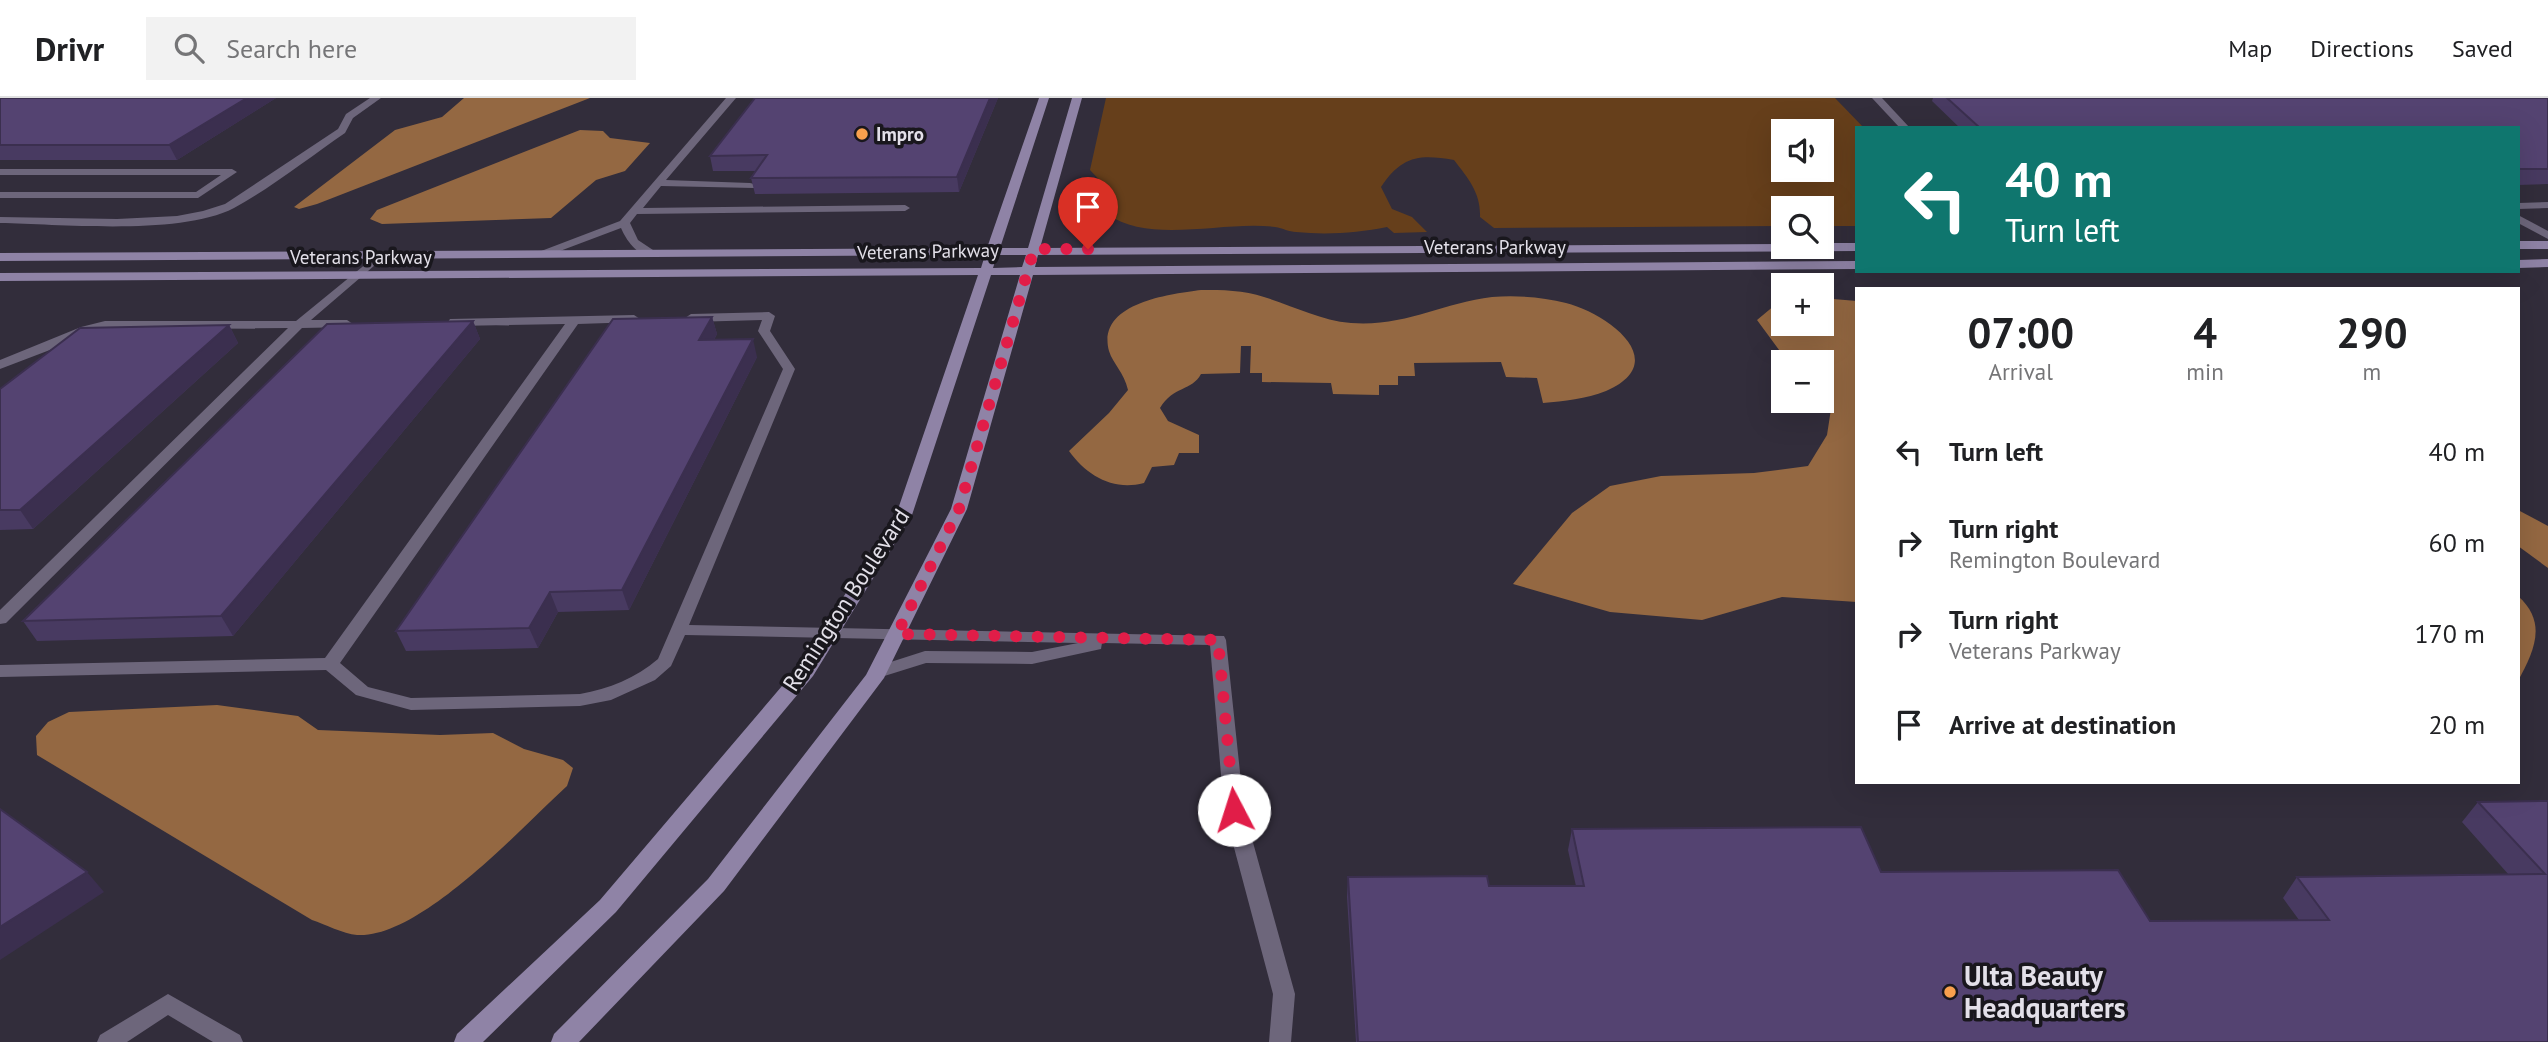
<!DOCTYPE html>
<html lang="en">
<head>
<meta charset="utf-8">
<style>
	:root { --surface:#fff; --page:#f2f2f2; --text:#202124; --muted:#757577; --line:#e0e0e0 }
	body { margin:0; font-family:"PT Sans",sans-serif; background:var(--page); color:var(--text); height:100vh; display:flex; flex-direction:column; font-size:26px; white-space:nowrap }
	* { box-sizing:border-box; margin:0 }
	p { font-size:23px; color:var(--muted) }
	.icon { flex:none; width:38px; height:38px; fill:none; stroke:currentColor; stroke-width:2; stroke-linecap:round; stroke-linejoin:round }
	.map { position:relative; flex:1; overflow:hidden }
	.details { position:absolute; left:1855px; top:189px; width:665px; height:497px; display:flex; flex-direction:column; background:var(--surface); border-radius:0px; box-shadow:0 7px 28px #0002 }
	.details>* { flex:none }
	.guide { position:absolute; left:1855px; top:28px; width:665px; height:147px; border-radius:0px; box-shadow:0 7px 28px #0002; background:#0f766e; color:#fff; overflow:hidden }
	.tools { position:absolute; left:1771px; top:21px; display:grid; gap:14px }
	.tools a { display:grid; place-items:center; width:63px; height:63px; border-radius:0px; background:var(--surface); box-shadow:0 7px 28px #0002; font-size:35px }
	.pin { position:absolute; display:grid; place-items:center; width:60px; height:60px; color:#fff; margin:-72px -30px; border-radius:50% 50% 50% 0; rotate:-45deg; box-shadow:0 0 7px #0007 }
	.pin .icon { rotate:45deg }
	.me { position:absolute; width:77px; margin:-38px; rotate:355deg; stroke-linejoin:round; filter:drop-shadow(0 0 5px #0008) }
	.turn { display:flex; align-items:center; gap:24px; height:147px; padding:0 35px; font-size:32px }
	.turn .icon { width:91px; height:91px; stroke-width:2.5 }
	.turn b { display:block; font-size:49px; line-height:60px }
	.eta { display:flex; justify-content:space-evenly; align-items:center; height:119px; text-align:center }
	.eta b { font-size:42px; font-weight:700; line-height:49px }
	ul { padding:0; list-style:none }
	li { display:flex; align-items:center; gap:21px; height:91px; padding:0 35px }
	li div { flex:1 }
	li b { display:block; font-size:26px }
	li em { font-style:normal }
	header { display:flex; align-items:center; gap:42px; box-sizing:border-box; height:98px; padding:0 35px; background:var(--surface); border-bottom:2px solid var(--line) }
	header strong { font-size:33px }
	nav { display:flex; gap:38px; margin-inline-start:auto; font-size:24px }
	.search { width:490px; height:63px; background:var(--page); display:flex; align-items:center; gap:18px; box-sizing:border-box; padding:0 24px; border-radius:0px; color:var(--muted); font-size:26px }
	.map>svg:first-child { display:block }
</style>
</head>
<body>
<header>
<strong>Drivr</strong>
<div class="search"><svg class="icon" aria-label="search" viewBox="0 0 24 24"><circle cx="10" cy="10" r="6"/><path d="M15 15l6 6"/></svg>Search here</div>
<nav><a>Map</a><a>Directions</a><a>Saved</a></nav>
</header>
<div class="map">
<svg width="2548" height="944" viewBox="0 0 2548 944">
	<rect width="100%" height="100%" fill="#322d3b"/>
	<path fill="#663f1b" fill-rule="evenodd" d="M1106 0H1835L1864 30H1857V128H1822V110H1783V128L1494 130 1480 119C1481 95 1468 80 1454 62 1419 56 1402 58 1381 89L1392 111 1412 119 1427 134 1394 135 1387 129C1358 135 1326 137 1296 134 1289 134 1283 130 1275 129 1225 122 1150 147 1107 116L1109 92 1090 72ZM1783 33H1822V72H1783Z"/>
	<g fill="#946842">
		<polygon points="464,0 590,0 317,106 299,111 294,109 395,32 442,19"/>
		<polygon points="580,32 603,33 610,40 650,45 625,73 596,82 551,120 382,126 370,121 377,112"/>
		<path d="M1201 192C1222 192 1244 192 1264 199 1294 208 1319 222 1351 225 1405 229 1442 205 1492 199 1516 197 1543 199 1566 205 1606 215 1674 263 1606 293 1586 301 1564 303 1543 305L1537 280 1506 279 1501 264 1414 265 1415 278H1398V287H1379V297L1333 296 1331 285 1262 284V275H1250L1251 248H1241L1240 275 1201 276C1192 293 1173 288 1160 310L1168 323 1199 337V355H1179L1174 367 1152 369 1144 385C1113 393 1087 378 1069 353L1109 315 1128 292C1124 274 1113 266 1109 253 1096 205 1170 196 1201 192Z"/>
		<polygon points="1833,201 1857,203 1857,504 1782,499 1702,522 1610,514 1513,486 1572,415 1610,388 1661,378 1754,375 1808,368 1827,337 1831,311 1822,301 1822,264 1788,264 1757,222 1775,207 1783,206 1783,226 1822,226 1822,202"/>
		<polygon points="2518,412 2548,428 2548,470 2518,448"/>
		<path d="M2518 498C2548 525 2534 553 2518 583Z"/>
		<path d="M217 607 298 618 318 632 440 637 493 635 524 651 563 662 573 670 567 688C521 730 420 841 357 837 343 836 325 826 312 822L37 657 36 638 48 624 69 614Z"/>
	</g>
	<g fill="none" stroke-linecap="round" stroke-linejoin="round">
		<g fill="#6d667b" fill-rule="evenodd">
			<path d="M370 0H381L353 20 345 35C310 59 271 90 234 110 180 138 62 126 0 125V119L117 121 177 118 203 113 225 106 338 31 346 16Z"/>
			<path d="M726 0H736L666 82 750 85 754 86V90L661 88 643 110 905 107 910 110 905 113 637 116 630 125 638 142 656 154V158C639 160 627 144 621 130L544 159H536V155L620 123Z"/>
			<polygon points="1872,0 1882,0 1910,30 1900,30"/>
			<polygon points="0,71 232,71 237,74 198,100 0,100 0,94 196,94 221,77 0,77"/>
			<polygon points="2548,104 2548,110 2518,111 2518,105"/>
			<polygon points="2518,117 2548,133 2548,141 2518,125"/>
			<polygon points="378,156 382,157 382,161 311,222 347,222 353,226 351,229 302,230 6,525 0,526 0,512 288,230 105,231 0,271 0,262 81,229 105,223 296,223"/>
			<path d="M769 214 775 218 770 233 795 271 689 527 1224 538 1226 542 1244 712 1295 896 1291 944H1269L1273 896 1224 712 1210 547 1102 545 1101 551 1032 566 926 565 878 580 872 578 869 574 872 570 925 553 1032 554 1078 545 685 537 671 568 655 582 611 602 580 608 411 612 356 597 326 572 0 579V567L325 560 565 226 454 228 448 224 450 221 634 217 640 221 638 224 578 226 340 565 368 589 411 600 580 596C609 591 636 580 658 561L783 271 758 233 762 222 691 224 685 220 691 216Z"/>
			<polygon points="168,896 240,937 243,944 213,944 168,917 127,944 97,944 100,937"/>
		</g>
		<g fill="#8f83a6" fill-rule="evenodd">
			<path d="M1039 0H1049L1000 150H1028L1072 0H1082L1040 150 1783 146V149H1822V145H1857V153L1038 157 1035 169 1857 163V171L1033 177 967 411 884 580 724 793 579 944H551L554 936 708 781 866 577 951 411 1020 177H991L912 417 813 578 616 814 483 944H454L457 936 600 802 799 568 896 417 978 177 0 183V175L981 170 985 157 0 163V155L987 150ZM997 157H1026L1022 169 993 170Z"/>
			<rect x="2518" y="143" width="30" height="8"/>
			<polygon points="2548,161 2548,169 2518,170 2518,162"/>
		</g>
	</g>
	<g fill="#483a61">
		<polygon points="0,0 276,0 177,62 0,62"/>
		<polygon points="998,0 959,94 755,96 751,80 756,73 713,73 710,58"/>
		<polygon points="1933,0 2548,0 2548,86 2518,87 2518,30 1960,30 1932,3"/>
		<polygon points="712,219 717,236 714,242 757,259 629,512 558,514 538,550 406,553 396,533"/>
		<polygon points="473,223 480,241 233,538 37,543 23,523"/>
		<polygon points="229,227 238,245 33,431 0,432 0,291"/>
		<polygon points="2548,703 2548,944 1356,944 1347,799 1348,779 1489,788 1576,788 1568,752 1572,731 1881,774 2150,823 2299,822 2283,800 2297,779 2509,777 2462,724 2478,704"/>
	</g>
	<g fill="#3b2f4f">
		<polygon points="247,0 276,0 177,62 169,47"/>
		<polygon points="990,0 998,0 959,94 957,79"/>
		<polygon points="712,219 717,236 704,260 699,242"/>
		<polygon points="473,223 480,241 233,538 221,518"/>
		<polygon points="229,227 238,245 33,431 20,412"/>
		<polygon points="753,241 757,259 629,512 622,492"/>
		<polygon points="550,494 558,514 538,550 529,530"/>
		<polygon points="87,774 104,794 0,862 0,829"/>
	</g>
	<g fill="#544371" stroke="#3b2f4f" stroke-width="2">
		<polygon points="0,0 247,0 169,47 0,47"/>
		<polygon points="755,0 990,0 957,79 751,80 767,57 710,58"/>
		<polygon points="1947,0 2548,0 2548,71 2518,71 2518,30 1980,30"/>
		<polygon points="712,219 699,242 753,241 622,492 550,494 529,530 396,533 613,221"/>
		<polygon points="473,223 221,518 23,523 327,226"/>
		<polygon points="229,227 20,412 0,412 0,291 80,230"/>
		<polygon points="2548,703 2548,944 1358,944 1348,779 1487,778 1489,788 1584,788 1572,731 1861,729 1881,774 2118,772 2150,823 2329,822 2297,779 2545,776 2478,704"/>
		<polygon points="0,711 87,774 0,829"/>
	</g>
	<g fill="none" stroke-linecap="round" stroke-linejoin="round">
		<polyline stroke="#e11d48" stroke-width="12" stroke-dasharray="0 21.6" points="1088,151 1034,151 959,411 897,536 1218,542 1234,712"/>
	</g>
	<g fill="#f9a04d" stroke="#19171d" stroke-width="2.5">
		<circle cx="862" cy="36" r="7"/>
		<circle cx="1950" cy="894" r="7"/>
	</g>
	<g text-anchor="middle" stroke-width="7" stroke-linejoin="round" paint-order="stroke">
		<g font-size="19" font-weight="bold" fill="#e3e0e9" stroke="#19171d" text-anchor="start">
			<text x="876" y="43">Impro</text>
		</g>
		<g font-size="19" fill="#e3e0e9" stroke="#19171d">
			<text x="1495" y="156">Veterans Parkway</text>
			<text transform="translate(928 153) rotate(-1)" y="7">Veterans Parkway</text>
			<text x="361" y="166">Veterans Parkway</text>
		</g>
		<g font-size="23" fill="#e3e0e9" stroke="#19171d">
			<text transform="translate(846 502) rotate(-57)" y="8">Remington Boulevard</text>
		</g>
		<g font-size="28" font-weight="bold" fill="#e3e0e9" stroke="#19171d" text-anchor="start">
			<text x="1964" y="888">Ulta Beauty<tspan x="1964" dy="32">Headquarters</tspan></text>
		</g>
	</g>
</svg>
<div class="tools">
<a><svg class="icon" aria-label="sound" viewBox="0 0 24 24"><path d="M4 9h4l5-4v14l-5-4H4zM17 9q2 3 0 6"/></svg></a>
<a><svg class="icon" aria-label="search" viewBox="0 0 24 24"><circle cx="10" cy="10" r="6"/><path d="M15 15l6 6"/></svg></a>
<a>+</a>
<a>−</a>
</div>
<div class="pin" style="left:1088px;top:151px;background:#d93025"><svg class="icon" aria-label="arrive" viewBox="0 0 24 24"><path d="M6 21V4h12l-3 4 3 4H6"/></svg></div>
<svg class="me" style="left:1234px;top:712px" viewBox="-20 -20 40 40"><circle r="19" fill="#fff"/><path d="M0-13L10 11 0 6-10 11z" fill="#e11d48"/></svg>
<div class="guide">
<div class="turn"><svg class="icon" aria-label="left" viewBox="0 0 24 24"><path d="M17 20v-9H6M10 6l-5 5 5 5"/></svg><div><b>40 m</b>Turn left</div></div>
</div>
<section class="details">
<div class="eta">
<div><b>07:00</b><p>Arrival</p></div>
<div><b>4</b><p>min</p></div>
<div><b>290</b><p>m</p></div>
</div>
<ul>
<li><svg class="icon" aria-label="left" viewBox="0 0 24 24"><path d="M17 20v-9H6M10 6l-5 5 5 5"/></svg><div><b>Turn left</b></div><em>40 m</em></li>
<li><svg class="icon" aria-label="right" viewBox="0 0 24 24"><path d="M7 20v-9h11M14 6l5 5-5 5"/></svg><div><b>Turn right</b><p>Remington Boulevard</p></div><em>60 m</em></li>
<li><svg class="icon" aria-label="right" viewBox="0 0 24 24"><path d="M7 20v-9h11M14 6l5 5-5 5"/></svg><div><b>Turn right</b><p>Veterans Parkway</p></div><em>170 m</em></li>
<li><svg class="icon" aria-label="arrive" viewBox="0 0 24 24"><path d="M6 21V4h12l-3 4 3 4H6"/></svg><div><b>Arrive at destination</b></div><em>20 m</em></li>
</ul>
</section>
</div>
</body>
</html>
